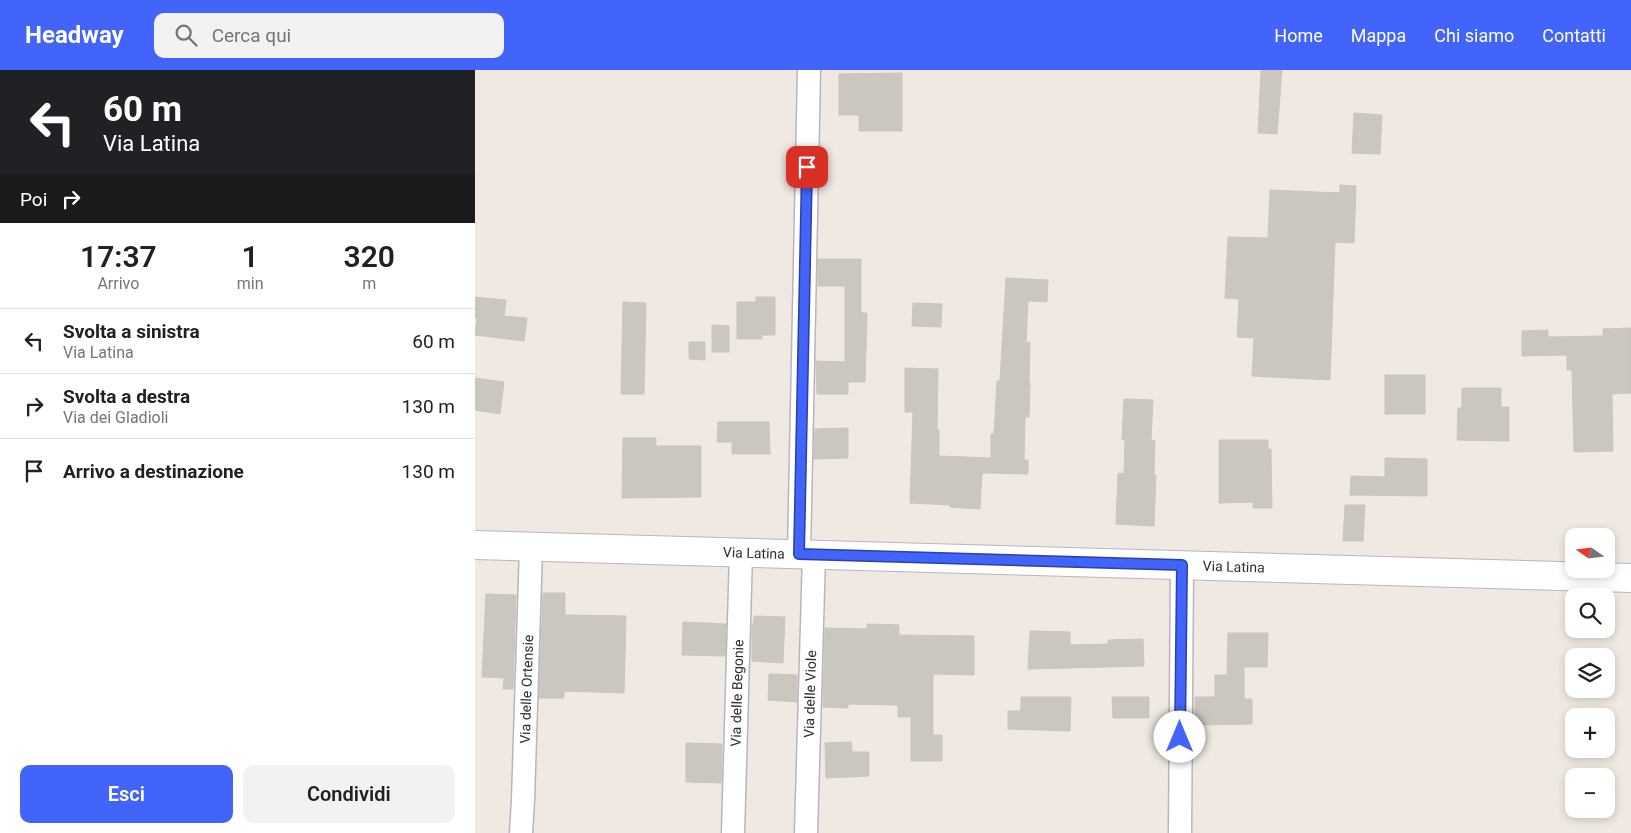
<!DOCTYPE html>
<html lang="it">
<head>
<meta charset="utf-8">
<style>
	:root { --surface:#fff; --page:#f2f2f2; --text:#202124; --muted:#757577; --line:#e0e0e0; --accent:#4264fb }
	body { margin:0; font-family:Roboto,sans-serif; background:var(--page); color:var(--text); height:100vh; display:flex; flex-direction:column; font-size:19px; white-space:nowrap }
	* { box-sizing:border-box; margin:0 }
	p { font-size:16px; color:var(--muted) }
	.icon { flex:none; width:28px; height:28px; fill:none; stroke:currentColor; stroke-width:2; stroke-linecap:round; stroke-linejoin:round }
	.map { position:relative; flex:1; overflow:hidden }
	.side { display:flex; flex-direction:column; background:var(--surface); width:475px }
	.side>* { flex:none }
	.guide { background:#202124; color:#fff; overflow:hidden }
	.needle { width:32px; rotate:284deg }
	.tools { position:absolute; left:1090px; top:458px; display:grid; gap:10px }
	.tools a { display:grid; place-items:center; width:50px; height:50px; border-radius:10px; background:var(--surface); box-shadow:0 2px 8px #0003; font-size:25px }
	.pin { position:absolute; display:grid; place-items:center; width:42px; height:42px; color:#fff; margin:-21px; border-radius:10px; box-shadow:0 2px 8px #0006 }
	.me { position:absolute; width:55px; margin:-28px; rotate:0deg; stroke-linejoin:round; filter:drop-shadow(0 0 4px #0008) }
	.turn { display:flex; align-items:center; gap:18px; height:105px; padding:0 20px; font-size:22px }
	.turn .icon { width:65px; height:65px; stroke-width:2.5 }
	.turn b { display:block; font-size:35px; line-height:42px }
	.then { display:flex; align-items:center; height:48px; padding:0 20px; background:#0003; gap:10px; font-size:19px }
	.eta { display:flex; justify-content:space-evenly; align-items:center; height:85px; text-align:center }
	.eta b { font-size:30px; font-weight:600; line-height:35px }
	.primary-button { display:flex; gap:10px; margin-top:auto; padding:10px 20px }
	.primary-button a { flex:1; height:58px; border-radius:10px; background:var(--accent); color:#fff; font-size:20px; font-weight:600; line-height:58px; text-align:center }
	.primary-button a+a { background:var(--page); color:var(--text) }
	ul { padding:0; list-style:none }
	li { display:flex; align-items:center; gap:15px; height:65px; padding:0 20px; border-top:1px solid var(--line) }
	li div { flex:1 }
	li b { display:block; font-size:19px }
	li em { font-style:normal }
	header { display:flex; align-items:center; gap:30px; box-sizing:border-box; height:70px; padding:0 25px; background:var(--accent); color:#fff }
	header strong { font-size:24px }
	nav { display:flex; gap:28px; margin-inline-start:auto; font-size:18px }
	.search { width:350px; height:45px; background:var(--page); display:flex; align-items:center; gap:12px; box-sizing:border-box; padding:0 18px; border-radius:10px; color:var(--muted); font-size:19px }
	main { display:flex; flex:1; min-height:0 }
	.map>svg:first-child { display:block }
</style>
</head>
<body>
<header>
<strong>Headway</strong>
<div class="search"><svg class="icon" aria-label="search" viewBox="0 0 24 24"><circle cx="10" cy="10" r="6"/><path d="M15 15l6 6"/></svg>Cerca qui</div>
<nav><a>Home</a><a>Mappa</a><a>Chi siamo</a><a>Contatti</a></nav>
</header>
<main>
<section class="side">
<div class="guide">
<div class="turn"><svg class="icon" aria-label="left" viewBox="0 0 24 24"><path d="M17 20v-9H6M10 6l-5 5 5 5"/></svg><div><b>60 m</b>Via Latina</div></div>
<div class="then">Poi<svg class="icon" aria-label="right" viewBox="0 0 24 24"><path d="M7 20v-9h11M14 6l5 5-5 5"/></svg></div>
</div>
<div class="eta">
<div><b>17:37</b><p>Arrivo</p></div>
<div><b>1</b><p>min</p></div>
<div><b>320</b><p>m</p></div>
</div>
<ul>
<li><svg class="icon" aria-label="left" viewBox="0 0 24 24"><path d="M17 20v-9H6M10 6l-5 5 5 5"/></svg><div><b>Svolta a sinistra</b><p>Via Latina</p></div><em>60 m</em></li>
<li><svg class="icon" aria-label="right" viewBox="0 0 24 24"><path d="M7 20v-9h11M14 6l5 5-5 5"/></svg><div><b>Svolta a destra</b><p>Via dei Gladioli</p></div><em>130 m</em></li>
<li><svg class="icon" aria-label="arrive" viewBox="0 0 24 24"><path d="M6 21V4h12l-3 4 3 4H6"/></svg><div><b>Arrivo a destinazione</b></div><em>130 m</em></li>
</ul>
<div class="primary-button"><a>Esci</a><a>Condividi</a></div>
</section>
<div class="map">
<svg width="1156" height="763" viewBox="0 0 1156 763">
	<rect width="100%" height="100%" fill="#efe9e1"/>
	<g fill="#cbc7bf" stroke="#cbc5ba">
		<polygon points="786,0 807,0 802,64 783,63"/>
		<polygon points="427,3 427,61 384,61 384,45 364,45 364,4"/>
		<polygon points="879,43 907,45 905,84 877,83"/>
		<polygon points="865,115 881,116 879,173 860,172 855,310 777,306 779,268 762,267 764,229 750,228 753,167 793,168 795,120 865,123"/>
		<polygon points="343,189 386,189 386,243 392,243 390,312 373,312 373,324 342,324 341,291 370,292 370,216 343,216"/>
		<polygon points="531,208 573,210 572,232 553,231 551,273 555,272 554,313 555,313 554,347 550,347 549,390 553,390 553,404 507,403 505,439 475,437 475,435 435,433 438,342 430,342 430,298 463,299 462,360 464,360 464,386 516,388 516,364 519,364 522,311 525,311"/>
		<polygon points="0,227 31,230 29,246 52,248 49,271 0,265 2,248 0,248"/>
		<polygon points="281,227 300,227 300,265 287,265 287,269 262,269 262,232 281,232"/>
		<polygon points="148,232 171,233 169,324 146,324"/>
		<polygon points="438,233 467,234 466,257 437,256"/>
		<polygon points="237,255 254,256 254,282 237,282"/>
		<polygon points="1156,258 1156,323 1137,324 1138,381 1099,382 1097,300 1092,300 1092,285 1047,286 1047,261 1073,260 1073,267 1128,266 1128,259"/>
		<polygon points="214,272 230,272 230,290 214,289"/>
		<rect x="910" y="305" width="40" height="39"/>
		<polygon points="0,308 29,312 25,344 0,340"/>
		<polygon points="987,318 1026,318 1026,337 1034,337 1034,371 982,370 983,338 987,338"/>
		<polygon points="649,329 678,330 676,370 680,371 679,405 681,405 679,456 641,454 643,403 649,404 650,370 647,370"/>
		<polygon points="243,352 294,352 295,384 257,384 257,372 242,372"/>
		<polygon points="373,358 373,388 339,389 340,359"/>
		<polygon points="148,368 181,368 181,376 226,376 226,427 147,428"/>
		<polygon points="744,370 793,370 793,379 796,379 797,438 778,438 778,432 744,433"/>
		<polygon points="910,388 952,389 952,426 875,425 876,406 910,407"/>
		<polygon points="870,435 890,435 888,471 868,471"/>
		<polygon points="68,523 90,523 90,545 151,546 149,623 89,621 89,628 64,628"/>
		<polygon points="11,524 41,525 38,619 28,619 29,608 7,607"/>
		<polygon points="279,546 310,547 308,593 277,591 277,555 278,555"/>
		<polygon points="208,552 251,554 250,586 207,585"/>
		<polygon points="392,554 424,555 424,565 499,566 499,605 458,604 458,665 467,665 467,691 436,691 436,647 423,647 423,635 373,634 373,638 348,637 350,558 392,559"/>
		<polygon points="555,561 595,562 595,575 633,574 633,570 668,569 669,596 553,599"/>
		<polygon points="753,563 793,563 792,597 769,597 769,629 777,629 777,654 720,655 720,627 740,627 740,605 752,605"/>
		<polygon points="294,604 322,605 322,632 293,630"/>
		<polygon points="546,627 596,627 595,661 533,659 533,641 546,641"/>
		<polygon points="637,627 674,627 674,648 638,648"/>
		<polygon points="376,672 377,682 394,682 394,706 351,708 350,673"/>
		<polygon points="211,673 247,674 246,713 211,712"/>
	</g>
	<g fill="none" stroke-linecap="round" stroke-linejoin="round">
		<defs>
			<g id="minor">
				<polyline points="324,484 334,0"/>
				<path id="s1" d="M46 763 48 730 56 477"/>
				<path id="s2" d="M258 763 266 482"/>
				<path id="s3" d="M331 763 339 485"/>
				<polyline points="705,763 707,495"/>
			</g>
			<g id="secondary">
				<path id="s4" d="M0 475 1156 508"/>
			</g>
		</defs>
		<use href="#minor" stroke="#b4b7c1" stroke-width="25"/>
		<use href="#secondary" stroke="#b4b7c1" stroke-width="30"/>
		<use href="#minor" stroke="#fff" stroke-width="22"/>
		<use href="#secondary" stroke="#fff" stroke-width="28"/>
	</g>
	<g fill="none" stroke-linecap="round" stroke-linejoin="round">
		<defs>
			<polyline id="route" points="332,97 324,484 707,495 705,667"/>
		</defs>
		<use href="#route" stroke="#2b41a3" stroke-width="12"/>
		<use href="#route" stroke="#4264fb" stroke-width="9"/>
	</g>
	<g text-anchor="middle" stroke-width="4.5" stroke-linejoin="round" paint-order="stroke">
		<g font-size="14" fill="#2e2e2e" stroke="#fff">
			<text dy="5" stroke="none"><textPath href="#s4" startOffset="279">Via Latina</textPath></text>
			<text dy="5" stroke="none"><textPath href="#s4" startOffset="759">Via Latina</textPath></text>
			<text dy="5" stroke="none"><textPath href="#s1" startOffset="144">Via delle Ortensie</textPath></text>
			<text dy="5" stroke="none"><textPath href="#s2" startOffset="140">Via delle Begonie</textPath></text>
			<text dy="5" stroke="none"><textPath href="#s3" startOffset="139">Via delle Viole</textPath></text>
		</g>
	</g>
</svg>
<div class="tools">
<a><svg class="needle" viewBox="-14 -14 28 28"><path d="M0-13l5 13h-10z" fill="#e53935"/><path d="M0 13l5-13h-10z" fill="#757577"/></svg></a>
<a><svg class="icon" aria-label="search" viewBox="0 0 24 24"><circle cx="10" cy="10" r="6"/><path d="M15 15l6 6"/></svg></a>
<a><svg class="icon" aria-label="layers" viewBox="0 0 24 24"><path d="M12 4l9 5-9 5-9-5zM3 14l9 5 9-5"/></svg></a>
<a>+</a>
<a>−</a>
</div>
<div class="pin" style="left:332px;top:97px;background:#d93025"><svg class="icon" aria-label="arrive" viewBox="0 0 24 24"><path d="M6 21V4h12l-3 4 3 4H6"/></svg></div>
<svg class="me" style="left:705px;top:667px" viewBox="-20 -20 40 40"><circle r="19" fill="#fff"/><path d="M0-13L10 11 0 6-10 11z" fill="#4264fb"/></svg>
</div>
</main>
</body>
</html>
